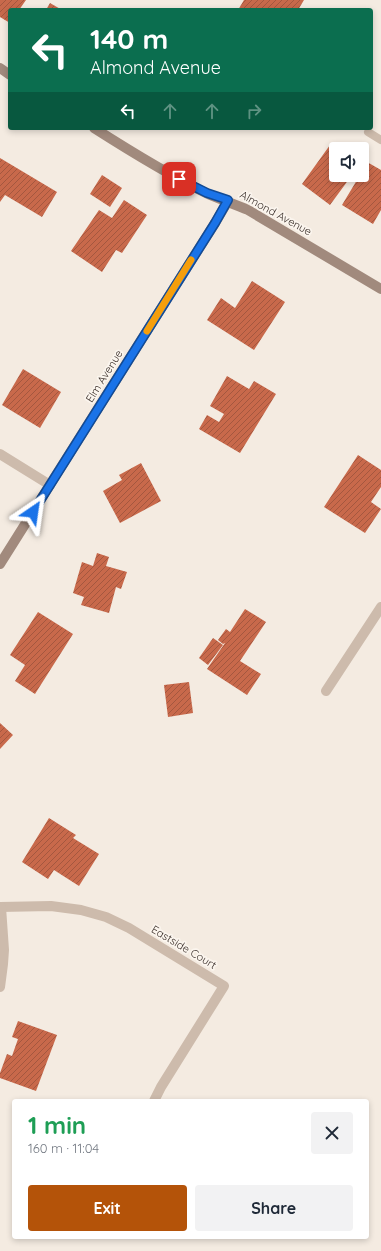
<!DOCTYPE html>
<html lang="en">
<head>
<meta charset="utf-8">
<style>
	:root { --surface:#fff; --page:#f2f2f3; --text:#1f2937; --muted:#747a83; --accent:#b45309 }
	body { margin:0; font-family:Quicksand,sans-serif; background:var(--page); color:var(--text); height:100vh; display:flex; flex-direction:column; font-size:15px; white-space:nowrap }
	* { box-sizing:border-box; margin:0 }
	p { font-size:13px; color:var(--muted) }
	.icon { flex:none; width:22px; height:22px; fill:none; stroke:currentColor; stroke-width:2; stroke-linecap:round; stroke-linejoin:round }
	.map { position:relative; flex:1; overflow:hidden }
	.sheet { position:absolute; left:12px; top:1099px; width:357px; height:140px; display:flex; flex-direction:column; background:var(--surface); border-radius:4px; box-shadow:0 2px 6px #0003 }
	.sheet>* { flex:none }
	.banner { position:absolute; left:8px; top:8px; width:365px; height:122px; border-radius:4px; box-shadow:0 2px 6px #0003; background:#0b6e4f; color:#fff; overflow:hidden }
	.buttons { position:absolute; left:329px; top:142px; display:grid; gap:8px }
	.buttons a { display:grid; place-items:center; width:40px; height:40px; border-radius:4px; background:var(--surface); box-shadow:0 2px 6px #0003; font-size:20px }
	.pin { position:absolute; display:grid; place-items:center; width:34px; height:34px; color:#fff; margin:-17px; border-radius:8px; box-shadow:0 2px 6px #0006 }
	.me { position:absolute; width:44px; margin:-22px; rotate:32deg; stroke-linejoin:round; filter:drop-shadow(0 0 3px #0008) }
	.turn { display:flex; align-items:center; gap:14px; height:84px; padding:0 16px; font-size:18px }
	.turn .icon { width:52px; height:52px; stroke-width:2.5 }
	.turn b { display:block; font-size:28px; line-height:34px }
	.lanes { display:flex; align-items:center; height:38px; padding:0 16px; background:#0003; justify-content:center; gap:20px; direction:ltr }
	.lanes .off { opacity:.35 }
	.round { display:grid; place-items:center; flex:none; width:42px; height:42px; border-radius:4px; background:var(--page) }
	.headline { display:flex; align-items:center; justify-content:space-between; height:68px; padding:0 16px }
	h1 { font-size:24px; font-weight:700; line-height:30px; color:#1e9e55 }
	.cta { display:flex; gap:8px; margin-top:auto; padding:8px 16px }
	.cta a { flex:1; height:46px; border-radius:4px; background:var(--accent); color:#fff; font-size:16px; font-weight:700; line-height:46px; text-align:center }
	.cta a+a { background:var(--page); color:var(--text) }
	.map>svg:first-child { display:block }
</style>
</head>
<body>
<div class="map">
<svg width="381" height="1251" viewBox="0 0 381 1251">
	<defs>
		<pattern id="building-hatch" width="6" height="6" patternUnits="userSpaceOnUse"><rect width="6" height="6" fill="#c8694b"/><path d="M-1 1l2-2M0 6l6-6M5 7l2-2" fill="none" stroke="#a4573f"/></pattern>
	</defs>
	<rect width="100%" height="100%" fill="#f4ebe1"/>
	<g fill="url(#building-hatch)">
		<polygon points="0,0 26,0 19,10 10,10 10,23 0,17"/>
		<polygon points="244,0 304,0 298,10 238,10"/>
		<polygon points="50,3 62,10 46,10"/>
		<polygon points="330,145 336,149 336,175 352,175 330,205 302,184"/>
		<polygon points="0,158 57,192 42,217 5,195 0,202"/>
		<polygon points="367,162 381,170 381,210 373,224 342,205 360,175 362,175 362,171"/>
		<polygon points="102,175 122,188 110,207 90,194"/>
		<polygon points="124,200 147,215 122,253 116,250 102,272 71,251 99,210 112,218"/>
		<polygon points="252,281 285,302 254,350 207,320 221,298 235,308"/>
		<polygon points="23,369 61,392 40,428 2,405"/>
		<polygon points="227,376 249,389 254,381 276,394 240,453 199,429 207,415 219,422 224,414 210,406"/>
		<polygon points="358,455 381,470 381,487 371,502 381,509 365,533 324,507"/>
		<polygon points="141,463 161,501 120,523 103,491 122,480 119,475"/>
		<polygon points="97,553 109,557 106,566 127,572 121,589 116,587 109,613 81,605 84,597 73,593 82,562 93,566"/>
		<polygon points="245,609 266,622 240,661 261,674 247,695 207,669 225,643 223,644 218,640 226,629 230,632"/>
		<polygon points="38,612 73,634 35,694 15,681 25,665 10,655"/>
		<polygon points="213,638 223,645 208,665 199,658"/>
		<polygon points="189,682 193,713 168,717 164,685"/>
		<polygon points="0,723 13,735 0,749"/>
		<polygon points="49,818 76,835 73,838 99,854 79,886 54,870 48,879 22,862"/>
		<polygon points="18,1021 57,1035 36,1091 0,1078 0,1073 7,1054 12,1056 18,1039 12,1037"/>
	</g>
	<g fill="none" stroke-linecap="round" stroke-linejoin="round">
		<polyline stroke="#cdbbac" stroke-width="8" points="368,132 381,140"/>
		<g stroke="#cdbbac" stroke-width="10">
			<polyline points="0,454 50,485"/>
			<polyline points="326,691 381,607"/>
			<polyline points="0,907 51,906 81,910 106,917 129,928 224,986 161,1087 154,1101"/>
			<polyline points="0,987 3,964 4,950 1,907"/>
		</g>
		<g stroke="#a18a7d" stroke-width="10">
			<polyline points="0,68 10,75"/>
			<path d="M94 128C130 151 167 174 206 193 219 199 234 204 248 210L381 289"/>
			<polyline points="0,564 215,223 228,201"/>
		</g>
	</g>
	<g fill="none" stroke-linecap="round" stroke-linejoin="round">
		<defs>
			<polyline id="route" points="33,512 215,223 228,200 207,193 179,179"/>
		</defs>
		<use href="#route" stroke="#114b97" stroke-width="10"/>
		<use href="#route" stroke="#1a73e8" stroke-width="7"/>
		<polyline stroke="#f59e0b" stroke-width="7" points="147,331 191,260"/>
	</g>
	<g text-anchor="middle" stroke-width="3.5" stroke-linejoin="round" paint-order="stroke">
		<g font-size="11" fill="#3b302b" stroke="#fbf5ee">
			<text transform="translate(276 213) rotate(29)" y="4">Almond Avenue</text>
			<text transform="translate(104 376) rotate(-58)" y="4">Elm Avenue</text>
			<text transform="translate(184 947) rotate(31)" y="4">Eastside Court</text>
		</g>
	</g>
</svg>
<div class="buttons">
<a><svg class="icon" aria-label="sound" viewBox="0 0 24 24"><path d="M4 9h4l5-4v14l-5-4H4zM17 9q2 3 0 6"/></svg></a>
</div>
<div class="pin" style="left:179px;top:179px;background:#d93025"><svg class="icon" aria-label="arrive" viewBox="0 0 24 24"><path d="M6 21V4h12l-3 4 3 4H6"/></svg></div>
<svg class="me" style="left:33px;top:512px" viewBox="-20 -20 40 40"><path d="M0-17L14 15 0 8-14 15z" fill="#1a73e8" stroke="#fff" stroke-width="4"/></svg>
<div class="banner">
<div class="turn"><svg class="icon" aria-label="left" viewBox="0 0 24 24"><path d="M17 20v-9H6M10 6l-5 5 5 5"/></svg><div><b>140 m</b>Almond Avenue</div></div>
<div class="lanes"><svg class="icon" aria-label="left" viewBox="0 0 24 24"><path d="M17 20v-9H6M10 6l-5 5 5 5"/></svg><svg class="icon off" aria-label="ahead" viewBox="0 0 24 24"><path d="M12 20V5M6 11l6-6 6 6"/></svg><svg class="icon off" aria-label="ahead" viewBox="0 0 24 24"><path d="M12 20V5M6 11l6-6 6 6"/></svg><svg class="icon off" aria-label="right" viewBox="0 0 24 24"><path d="M7 20v-9h11M14 6l5 5-5 5"/></svg></div>
</div>
<section class="sheet">
<div class="headline"><div><h1>1 min</h1><p>160 m · 11:04</p></div><a class="round"><svg class="icon" aria-label="close" viewBox="0 0 24 24"><path d="M6 6l12 12M18 6L6 18"/></svg></a></div>
<div class="cta"><a>Exit</a><a>Share</a></div>
</section>
</div>
</body>
</html>
